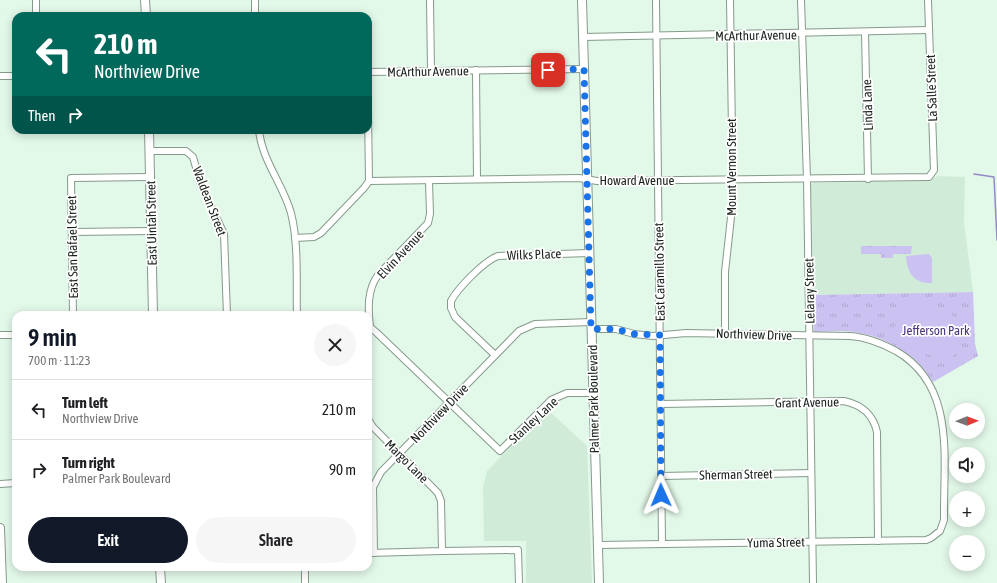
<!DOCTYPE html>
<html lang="en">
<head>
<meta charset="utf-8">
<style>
	:root { --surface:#fff; --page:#f6f6f6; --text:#202124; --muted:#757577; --line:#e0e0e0; --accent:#111827 }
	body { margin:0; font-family:"Asap Condensed",sans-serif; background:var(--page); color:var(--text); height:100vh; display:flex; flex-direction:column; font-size:15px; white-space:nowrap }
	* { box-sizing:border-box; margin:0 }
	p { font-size:13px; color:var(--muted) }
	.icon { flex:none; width:22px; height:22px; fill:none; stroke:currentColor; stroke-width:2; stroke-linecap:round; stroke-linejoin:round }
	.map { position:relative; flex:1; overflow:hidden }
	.side { position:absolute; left:12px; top:311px; width:360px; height:260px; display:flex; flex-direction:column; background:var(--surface); border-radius:12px; box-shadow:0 2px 10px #0003 }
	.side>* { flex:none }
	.banner { position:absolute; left:12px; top:12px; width:360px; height:122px; border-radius:12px; box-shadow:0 2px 10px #0003; background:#00695c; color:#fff; overflow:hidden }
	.needle { width:26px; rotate:89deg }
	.tools { position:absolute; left:949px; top:403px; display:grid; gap:8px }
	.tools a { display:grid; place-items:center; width:36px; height:36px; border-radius:50%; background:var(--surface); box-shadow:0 2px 10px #0003; font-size:20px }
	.pin { position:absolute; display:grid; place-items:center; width:34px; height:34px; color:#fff; margin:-17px; border-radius:8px; box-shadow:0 2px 6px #0006 }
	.me { position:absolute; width:44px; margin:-22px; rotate:359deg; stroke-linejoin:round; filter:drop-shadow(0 0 3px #0008) }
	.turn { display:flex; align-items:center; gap:14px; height:84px; padding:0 16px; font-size:18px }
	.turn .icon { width:52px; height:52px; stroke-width:2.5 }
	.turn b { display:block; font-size:28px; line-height:34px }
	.then { display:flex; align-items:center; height:38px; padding:0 16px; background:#0003; gap:8px; font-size:15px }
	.round { display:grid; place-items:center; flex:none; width:42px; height:42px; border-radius:21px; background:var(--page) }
	.overview { display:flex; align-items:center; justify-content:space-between; height:68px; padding:0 16px }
	h1 { font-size:24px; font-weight:600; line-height:30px; color:var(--accent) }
	.primary-button { display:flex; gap:8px; margin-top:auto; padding:8px 16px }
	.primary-button a { flex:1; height:46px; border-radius:24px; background:var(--accent); color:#fff; font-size:16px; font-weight:600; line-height:46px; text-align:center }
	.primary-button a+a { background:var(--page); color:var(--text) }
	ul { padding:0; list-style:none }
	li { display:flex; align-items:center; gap:12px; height:60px; padding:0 16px; border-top:1px solid var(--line) }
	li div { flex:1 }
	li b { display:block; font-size:15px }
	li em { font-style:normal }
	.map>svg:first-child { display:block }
</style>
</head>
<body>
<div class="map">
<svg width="997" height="583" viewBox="0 0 997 583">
	<defs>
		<pattern id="park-tufts" width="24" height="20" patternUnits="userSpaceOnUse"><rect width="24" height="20" fill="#cbc2f1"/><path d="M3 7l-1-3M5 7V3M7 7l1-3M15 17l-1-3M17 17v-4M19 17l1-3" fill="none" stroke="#aea6ce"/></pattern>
	</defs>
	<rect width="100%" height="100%" fill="#e2f8e9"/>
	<g fill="#d0ecd9">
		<polygon points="938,176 965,177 964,222 973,292 813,295 811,185 814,183 927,181"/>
		<polygon points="547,409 587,446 592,583 526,583 526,541 484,541 483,487 487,471"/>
	</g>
	<g fill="url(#park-tufts)">
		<polygon points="861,246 912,246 911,254 893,254 893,258 881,258 881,254 861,254"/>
		<path d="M973 292 975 344 978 356 933 382C915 355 886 336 854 332 841 330 827 332 814 332L813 295Z"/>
	</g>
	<g fill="#cbc2f1">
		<path d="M929 254 932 258V283C914 284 907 273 906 256Z"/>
		<polygon points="912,294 970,325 948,365 891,334"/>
	</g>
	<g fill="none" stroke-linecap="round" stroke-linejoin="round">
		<polyline stroke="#9789c9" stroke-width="1.5" points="974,174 994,177 997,240"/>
		<defs>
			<g id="street">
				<polyline points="36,0 36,16"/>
				<polyline points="255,0 255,16"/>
				<polyline points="430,0 431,70"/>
				<polyline points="656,0 662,544"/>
				<polyline points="801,0 807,179 813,583"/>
				<polyline points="865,32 868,179"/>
				<polyline points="583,37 929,30"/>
				<polyline points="476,70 477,179"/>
				<polyline points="368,72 584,69"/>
				<polyline points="0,76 16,76"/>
				<polyline points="368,112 369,181"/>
				<path d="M259 130C262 161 283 184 291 213 299 245 296 282 297 315"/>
				<polyline points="149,151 186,151 193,157 201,185 224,234 227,315"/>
				<polyline points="72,232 151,231"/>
				<polyline points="295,238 314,237 321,233 364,188 369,181 579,178 597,181 929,177 934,170 928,0"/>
				<polyline points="73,315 71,178 150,177"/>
				<path d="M370 327C368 309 367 290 378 275L428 223 430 214 429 181"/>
				<polyline points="368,328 370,327 377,333 500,451 551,400 567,393 593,393"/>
				<path d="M591 329H616L634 334 653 336 686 333 850 336C867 337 881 343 896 351 957 386 943 460 944 520L940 531 931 538 926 540 598 545"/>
				<polyline points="725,334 725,272 733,199 730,0"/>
				<polyline points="0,335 16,335"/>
				<path d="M495 355 455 317 451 308V301C458 288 484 261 498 256L589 253"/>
				<path d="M661 404 844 401C862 405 873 414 877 432L878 541"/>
				<polyline points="368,419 373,427 438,493 441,501 442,551 368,553"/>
				<polyline points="661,476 811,473"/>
				<polyline points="0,484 16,483"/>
				<polyline points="442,551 518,550 519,583"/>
				<polyline points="374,553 373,487 381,472 519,331 535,324 591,322"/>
				<polyline points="305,567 305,583"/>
			</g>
			<g id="secondary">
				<polyline points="145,0 146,16"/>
				<polyline points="582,0 599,583"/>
				<polyline points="149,130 153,315"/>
				<polyline points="0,528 2,583"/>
				<polyline points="160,567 161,583"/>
			</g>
		</defs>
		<use href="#street" stroke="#869a8c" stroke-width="8"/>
		<use href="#secondary" stroke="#869a8c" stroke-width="10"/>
		<use href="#street" stroke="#fff" stroke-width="6"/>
		<use href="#secondary" stroke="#fff" stroke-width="8"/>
	</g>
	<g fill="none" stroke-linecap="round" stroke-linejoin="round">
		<polyline stroke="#1a73e8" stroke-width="7" stroke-dasharray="0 12.6" points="548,70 584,69 591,329 616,329 634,334 660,335 661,495"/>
	</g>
	<g text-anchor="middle" stroke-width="3.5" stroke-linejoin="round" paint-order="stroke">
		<g font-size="13" fill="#1a221c" stroke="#fff">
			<text transform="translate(756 35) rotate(-1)" y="5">McArthur Avenue</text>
			<text transform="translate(428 71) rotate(-1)" y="5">McArthur Avenue</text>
			<text transform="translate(931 88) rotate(-92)" y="5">La Salle Street</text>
			<text transform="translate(867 105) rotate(-92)" y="5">Linda Lane</text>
			<text transform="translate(731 167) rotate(-90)" y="5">Mount Vernon Street</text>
			<text x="637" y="185">Howard Avenue</text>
			<text transform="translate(210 201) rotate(69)" y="5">Waldean Street</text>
			<text transform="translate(151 223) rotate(-91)" y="5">East Uintah Street</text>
			<text transform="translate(72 247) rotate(-91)" y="5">East San Rafael Street</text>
			<text transform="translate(400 254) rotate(-47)" y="5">Elvin Avenue</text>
			<text transform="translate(534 254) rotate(-2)" y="5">Wilks Place</text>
			<text transform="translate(659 272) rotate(-91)" y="5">East Caramillo Street</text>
			<text transform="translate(809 291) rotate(-91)" y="5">Lelaray Street</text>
			<text transform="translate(754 334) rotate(2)" y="5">Northview Drive</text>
			<text transform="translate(593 399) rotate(-91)" y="5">Palmer Park Boulevard</text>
			<text transform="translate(807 402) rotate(-1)" y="5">Grant Avenue</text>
			<text transform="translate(439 413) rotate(-46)" y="5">Northview Drive</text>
			<text transform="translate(533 420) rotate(-43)" y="5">Stanley Lane</text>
			<text transform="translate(407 461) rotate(45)" y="5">Margo Lane</text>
			<text transform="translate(736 474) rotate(-1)" y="5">Sherman Street</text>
			<text transform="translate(776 542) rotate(-1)" y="5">Yuma Street</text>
		</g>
		<g font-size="13" fill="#4b3480" stroke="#fff">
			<text x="936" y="335">Jefferson Park</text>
		</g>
	</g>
</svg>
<div class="tools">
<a><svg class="needle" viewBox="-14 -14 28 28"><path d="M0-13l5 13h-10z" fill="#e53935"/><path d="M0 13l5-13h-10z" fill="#757577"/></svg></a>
<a><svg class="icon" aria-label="sound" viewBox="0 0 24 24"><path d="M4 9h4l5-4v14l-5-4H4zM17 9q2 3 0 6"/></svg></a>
<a>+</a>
<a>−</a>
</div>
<div class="pin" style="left:548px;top:70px;background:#d93025"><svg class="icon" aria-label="arrive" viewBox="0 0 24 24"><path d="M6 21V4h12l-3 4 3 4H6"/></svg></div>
<svg class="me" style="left:661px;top:495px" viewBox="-20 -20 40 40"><path d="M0-17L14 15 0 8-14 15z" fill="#1a73e8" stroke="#fff" stroke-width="4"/></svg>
<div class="banner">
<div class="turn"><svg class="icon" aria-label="left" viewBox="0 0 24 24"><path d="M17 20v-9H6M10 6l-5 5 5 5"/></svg><div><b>210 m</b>Northview Drive</div></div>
<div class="then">Then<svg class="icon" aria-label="right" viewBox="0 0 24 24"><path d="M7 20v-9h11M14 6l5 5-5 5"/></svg></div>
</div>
<section class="side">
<div class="overview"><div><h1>9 min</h1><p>700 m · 11:23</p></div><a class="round"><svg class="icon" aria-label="close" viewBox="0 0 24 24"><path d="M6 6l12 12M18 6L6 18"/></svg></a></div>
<ul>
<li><svg class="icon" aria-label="left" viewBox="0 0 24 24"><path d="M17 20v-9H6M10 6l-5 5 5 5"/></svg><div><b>Turn left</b><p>Northview Drive</p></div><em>210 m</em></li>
<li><svg class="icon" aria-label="right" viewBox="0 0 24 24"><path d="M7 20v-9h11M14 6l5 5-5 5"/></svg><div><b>Turn right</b><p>Palmer Park Boulevard</p></div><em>90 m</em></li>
</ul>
<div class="primary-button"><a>Exit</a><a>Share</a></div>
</section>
</div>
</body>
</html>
